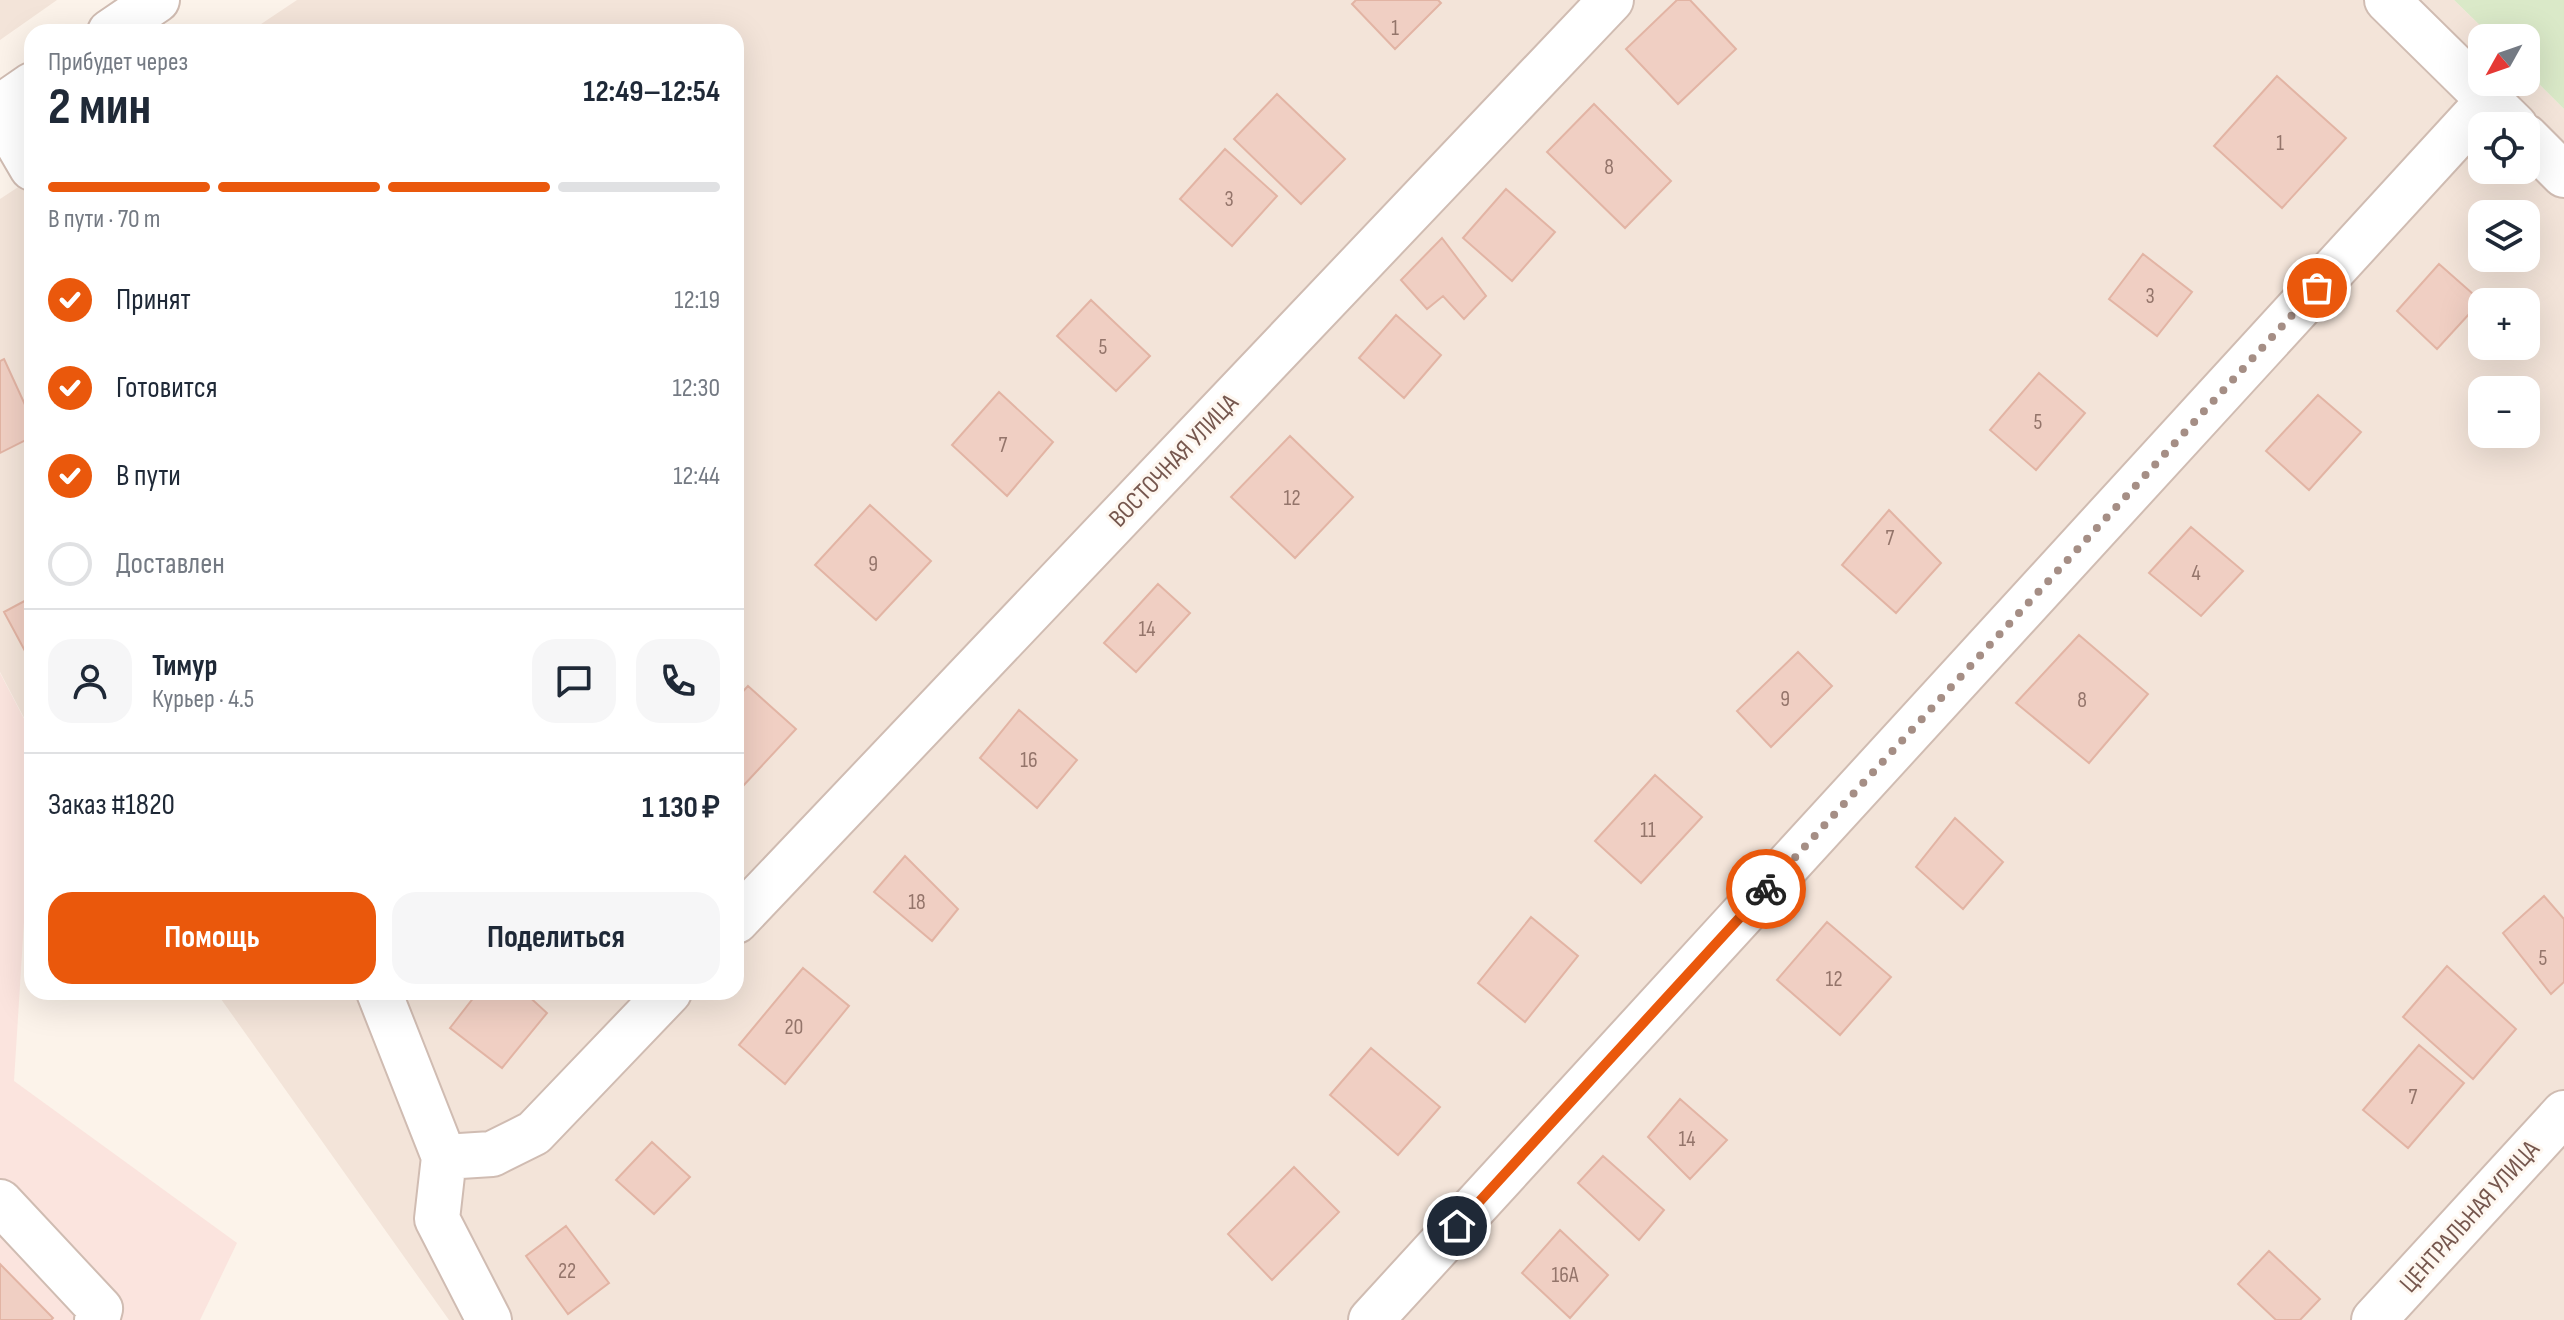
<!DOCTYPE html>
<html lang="ru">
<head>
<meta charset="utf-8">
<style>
  :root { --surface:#fff; --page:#f6f6f7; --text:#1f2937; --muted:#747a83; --line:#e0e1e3; --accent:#ea580c }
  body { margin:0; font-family:"Sofia Sans Condensed",sans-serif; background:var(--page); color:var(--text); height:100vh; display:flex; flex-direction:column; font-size:30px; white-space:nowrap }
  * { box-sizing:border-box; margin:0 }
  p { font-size:26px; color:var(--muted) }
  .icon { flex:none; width:44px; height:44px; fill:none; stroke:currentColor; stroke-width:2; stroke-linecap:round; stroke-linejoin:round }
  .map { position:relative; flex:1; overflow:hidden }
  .side { position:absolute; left:24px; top:24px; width:720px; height:976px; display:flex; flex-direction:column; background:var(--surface); border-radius:24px; box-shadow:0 8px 32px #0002 }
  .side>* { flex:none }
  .needle { width:52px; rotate:230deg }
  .tools { position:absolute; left:2468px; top:24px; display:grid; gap:16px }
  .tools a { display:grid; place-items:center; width:72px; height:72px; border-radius:16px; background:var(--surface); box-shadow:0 8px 32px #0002; font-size:40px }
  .pin { position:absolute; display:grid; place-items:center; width:68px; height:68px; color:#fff; margin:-34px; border:4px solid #fff; border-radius:50%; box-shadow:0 2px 8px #0007 }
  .courier { position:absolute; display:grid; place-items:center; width:80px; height:80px; margin:-40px; border:6px solid #ea580c; border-radius:50%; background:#fff; color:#222; box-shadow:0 2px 10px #0007 }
  .head em { font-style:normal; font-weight:700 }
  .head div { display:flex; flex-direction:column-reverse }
  .head { display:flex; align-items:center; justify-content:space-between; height:136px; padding:0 24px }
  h1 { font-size:52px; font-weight:700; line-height:60px }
  .bar { display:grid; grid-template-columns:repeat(4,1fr); gap:12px 8px; align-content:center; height:96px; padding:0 24px }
  .bar i { height:10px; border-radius:6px; background:var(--line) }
  .bar .on { background:var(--accent) }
  .bar p { grid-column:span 4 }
  .line { display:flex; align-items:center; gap:20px; padding:0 24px; border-top:2px solid var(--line) }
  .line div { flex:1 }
  .round { display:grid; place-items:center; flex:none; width:84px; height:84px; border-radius:24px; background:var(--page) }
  ol { padding:0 24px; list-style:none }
  li { display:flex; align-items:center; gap:24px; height:88px }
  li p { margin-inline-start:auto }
  li .icon { padding:8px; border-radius:50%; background:var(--accent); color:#fff; stroke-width:4 }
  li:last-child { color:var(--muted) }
  li i { width:44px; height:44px; border:4px solid var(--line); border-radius:50% }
  .button { display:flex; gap:16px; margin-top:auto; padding:16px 24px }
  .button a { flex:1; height:92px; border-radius:24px; background:var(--accent); color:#fff; font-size:32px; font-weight:700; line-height:92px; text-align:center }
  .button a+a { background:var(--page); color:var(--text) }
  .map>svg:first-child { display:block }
  .residential { fill:#f3e4d9; fill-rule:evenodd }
  .commercial { fill:#fbe4de }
  .green { fill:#dae9c8 }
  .building { fill:#f0cfc3; stroke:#e2b4a4; stroke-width:2 }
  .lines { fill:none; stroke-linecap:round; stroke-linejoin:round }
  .minor-casing { stroke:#d0bcb2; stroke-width:48 }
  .minor { stroke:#fff; stroke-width:44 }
  .done { stroke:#a58e85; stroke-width:8; stroke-dasharray:0 14.4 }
  .route { stroke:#ea580c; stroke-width:10 }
  .labels { text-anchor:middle; stroke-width:6; stroke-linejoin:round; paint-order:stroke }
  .number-label { font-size:22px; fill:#94756b }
  .street-label { font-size:26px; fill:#76574e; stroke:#fef7f0 }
</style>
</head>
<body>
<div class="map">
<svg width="2564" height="1320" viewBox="0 0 2564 1320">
  <rect width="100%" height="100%" fill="#fcf3ea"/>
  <path class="residential" d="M0 0H57L0 40Z
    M297 0H2454L2493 38H2482V82H2526V71L2564 109V1320H449L216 992H736V32H249ZM2482 126H2526V170H2482ZM2482 214H2526V258H2482ZM2482 302H2526V346H2482ZM2482 390H2526V434H2482Z
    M32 178V733L0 672V199Z"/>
  <path class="commercial" d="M0 673 32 734V795L14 1081 237 1243 200 1320H0Z"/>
  <path class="green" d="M2454 0H2564V109L2526 71V38H2493Z"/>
  <path class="building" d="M1356 0H1438L1441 3 1395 49 1352 4Z
    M1677 0H1690L1736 49 1678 104 1626 49Z
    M2277 76 2346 138 2282 208 2214 146Z
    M1277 94 1345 159 1301 204 1234 139Z
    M1594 104 1671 181 1625 228 1547 152Z
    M1225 149 1277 196 1232 246 1180 199Z
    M1506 189 1555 232 1512 281 1463 238Z
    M1442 238 1486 296 1464 319 1443 296 1427 309 1401 280Z
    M2143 254 2192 292 2157 336 2109 299Z
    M2439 264 2481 301 2437 349 2397 311Z
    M1091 300 1150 356 1116 391 1057 336Z
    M1396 315 1441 355 1404 398 1359 358Z
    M4 359 32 420V437L0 453V361Z
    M2039 373 2085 413 2036 470 1990 430Z
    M999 392 1053 442 1007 496 952 445Z
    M2318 395 2361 432 2309 490 2266 451Z
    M1290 436 1353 497 1295 558 1231 497Z
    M870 505 931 561 876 620 815 565Z
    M1889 510 1941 563 1896 613 1842 565Z
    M2191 527 2243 571 2201 616 2149 573Z
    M1158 584 1190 613 1136 672 1104 643Z
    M32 597V664L4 612Z
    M2079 635 2148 694 2089 763 2016 703Z
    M1798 652 1832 686 1771 747 1737 711Z
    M748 686 796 729 743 786 736 779V699Z
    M1019 710 1077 760 1037 808 980 758Z
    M1655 775 1702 817 1641 883 1595 841Z
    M1955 818 2003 862 1963 909 1916 867Z
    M905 856 958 909 932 941 874 892Z
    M2544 896 2564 919V982L2551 994 2503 933Z
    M1531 917 1578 956 1525 1022 1478 983Z
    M1827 922 1891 977 1840 1035 1777 980Z
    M2447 966 2516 1029 2473 1079 2403 1017Z
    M803 968 849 1006 785 1084 739 1045Z
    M478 992H524L547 1013 502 1068 450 1028Z
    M2419 1045 2464 1083 2408 1148 2363 1110Z
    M1371 1048 1440 1107 1398 1155 1330 1095Z
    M1680 1099 1727 1140 1690 1179 1648 1137Z
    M652 1142 690 1177 654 1214 616 1180Z
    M1603 1156 1664 1210 1639 1240 1578 1183Z
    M1294 1167 1339 1212 1272 1280 1228 1234Z
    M566 1226 609 1283 568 1314 526 1256Z
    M1560 1230 1608 1275 1570 1318 1522 1273Z
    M2269 1251 2320 1299 2300 1320H2276L2238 1284Z
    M0 1264 53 1318 51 1320H0Z"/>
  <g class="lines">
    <defs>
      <path id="minor" d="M2387 0 2515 126
        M110 32 157 0
        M0 107 32 85
        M0 113 32 168
        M2526 137 2564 175
        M736 921 1611 0
        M379 992 444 1157 437 1219 489 1320
        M444 1157 492 1154 534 1133 669 992
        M0 1202 100 1309 97 1320
        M1371 1320 2489 100
        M2374 1320 2564 1113"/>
    </defs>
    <use href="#minor" class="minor-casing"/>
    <use href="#minor" class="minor"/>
  </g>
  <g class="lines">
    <path class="done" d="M1766 889 2317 288"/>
    <path class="route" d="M1457 1226 1766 889"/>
  </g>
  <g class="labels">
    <g class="number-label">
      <text x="1395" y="35">1</text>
      <text x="2280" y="150">1</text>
      <text x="1609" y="174">8</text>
      <text x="1229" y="206">3</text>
      <text x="2150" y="303">3</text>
      <text x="1103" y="354">5</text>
      <text x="2038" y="429">5</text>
      <text x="1003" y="452">7</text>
      <text x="1292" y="505">12</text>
      <text x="1890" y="545">7</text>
      <text x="873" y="571">9</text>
      <text x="2196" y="580">4</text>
      <text x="1147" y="636">14</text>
      <text x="1785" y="706">9</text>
      <text x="2082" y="707">8</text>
      <text x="1029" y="767">16</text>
      <text x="1648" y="837">11</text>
      <text x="917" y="909">18</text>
      <text x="2543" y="965">5</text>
      <text x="1834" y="986">12</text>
      <text x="794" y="1034">20</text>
      <text x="2413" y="1104">7</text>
      <text x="1687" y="1146">14</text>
      <text x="567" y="1278">22</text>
      <text x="1565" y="1282">16А</text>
    </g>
    <g class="street-label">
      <text transform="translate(1173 460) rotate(-46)" y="9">ВОСТОЧНАЯ УЛИЦА</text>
      <text transform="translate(2469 1216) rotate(-48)" y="9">ЦЕНТРАЛЬНАЯ УЛИЦА</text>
    </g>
  </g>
</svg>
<div class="tools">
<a><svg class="needle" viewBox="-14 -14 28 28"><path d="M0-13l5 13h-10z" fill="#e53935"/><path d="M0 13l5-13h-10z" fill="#747a83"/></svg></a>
<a><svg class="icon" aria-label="locate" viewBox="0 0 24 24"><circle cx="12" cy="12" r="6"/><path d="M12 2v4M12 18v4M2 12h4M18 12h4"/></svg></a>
<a><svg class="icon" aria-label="layers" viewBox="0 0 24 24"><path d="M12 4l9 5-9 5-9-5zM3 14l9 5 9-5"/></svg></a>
<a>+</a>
<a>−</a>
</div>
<div class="pin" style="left:2317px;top:288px;background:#ea580c"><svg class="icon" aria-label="bag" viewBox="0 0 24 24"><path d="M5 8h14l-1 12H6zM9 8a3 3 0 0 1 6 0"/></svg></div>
<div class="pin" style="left:1457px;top:1226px;background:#1f2937"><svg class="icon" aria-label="home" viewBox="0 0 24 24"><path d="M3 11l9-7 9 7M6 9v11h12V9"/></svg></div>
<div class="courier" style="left:1766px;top:889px"><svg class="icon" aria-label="bike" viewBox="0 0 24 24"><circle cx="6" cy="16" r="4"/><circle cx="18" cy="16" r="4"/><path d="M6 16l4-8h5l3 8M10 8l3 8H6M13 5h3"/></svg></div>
<section class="side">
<div class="head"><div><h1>2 мин</h1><p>Прибудет через</p></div><em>12:49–12:54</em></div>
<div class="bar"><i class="on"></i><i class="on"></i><i class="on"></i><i></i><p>В пути · 70 m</p></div>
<ol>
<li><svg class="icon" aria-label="check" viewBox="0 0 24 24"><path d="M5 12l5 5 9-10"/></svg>Принят<p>12:19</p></li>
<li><svg class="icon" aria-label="check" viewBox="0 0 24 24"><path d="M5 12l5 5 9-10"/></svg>Готовится<p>12:30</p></li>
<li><svg class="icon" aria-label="check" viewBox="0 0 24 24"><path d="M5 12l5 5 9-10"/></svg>В пути<p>12:44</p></li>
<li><i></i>Доставлен</li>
</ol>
<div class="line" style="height:144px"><a class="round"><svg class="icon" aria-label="person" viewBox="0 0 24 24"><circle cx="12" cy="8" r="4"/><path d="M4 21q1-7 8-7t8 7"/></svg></a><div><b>Тимур</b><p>Курьер · 4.5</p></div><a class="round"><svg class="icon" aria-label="chat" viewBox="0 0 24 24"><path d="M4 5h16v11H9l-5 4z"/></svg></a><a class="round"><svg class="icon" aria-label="phone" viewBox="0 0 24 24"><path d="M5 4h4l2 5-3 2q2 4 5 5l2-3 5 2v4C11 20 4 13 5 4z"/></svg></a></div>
<div class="line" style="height:104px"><div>Заказ #1820</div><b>1 130 ₽</b></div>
<div class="button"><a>Помощь</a><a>Поделиться</a></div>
</section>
</div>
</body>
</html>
